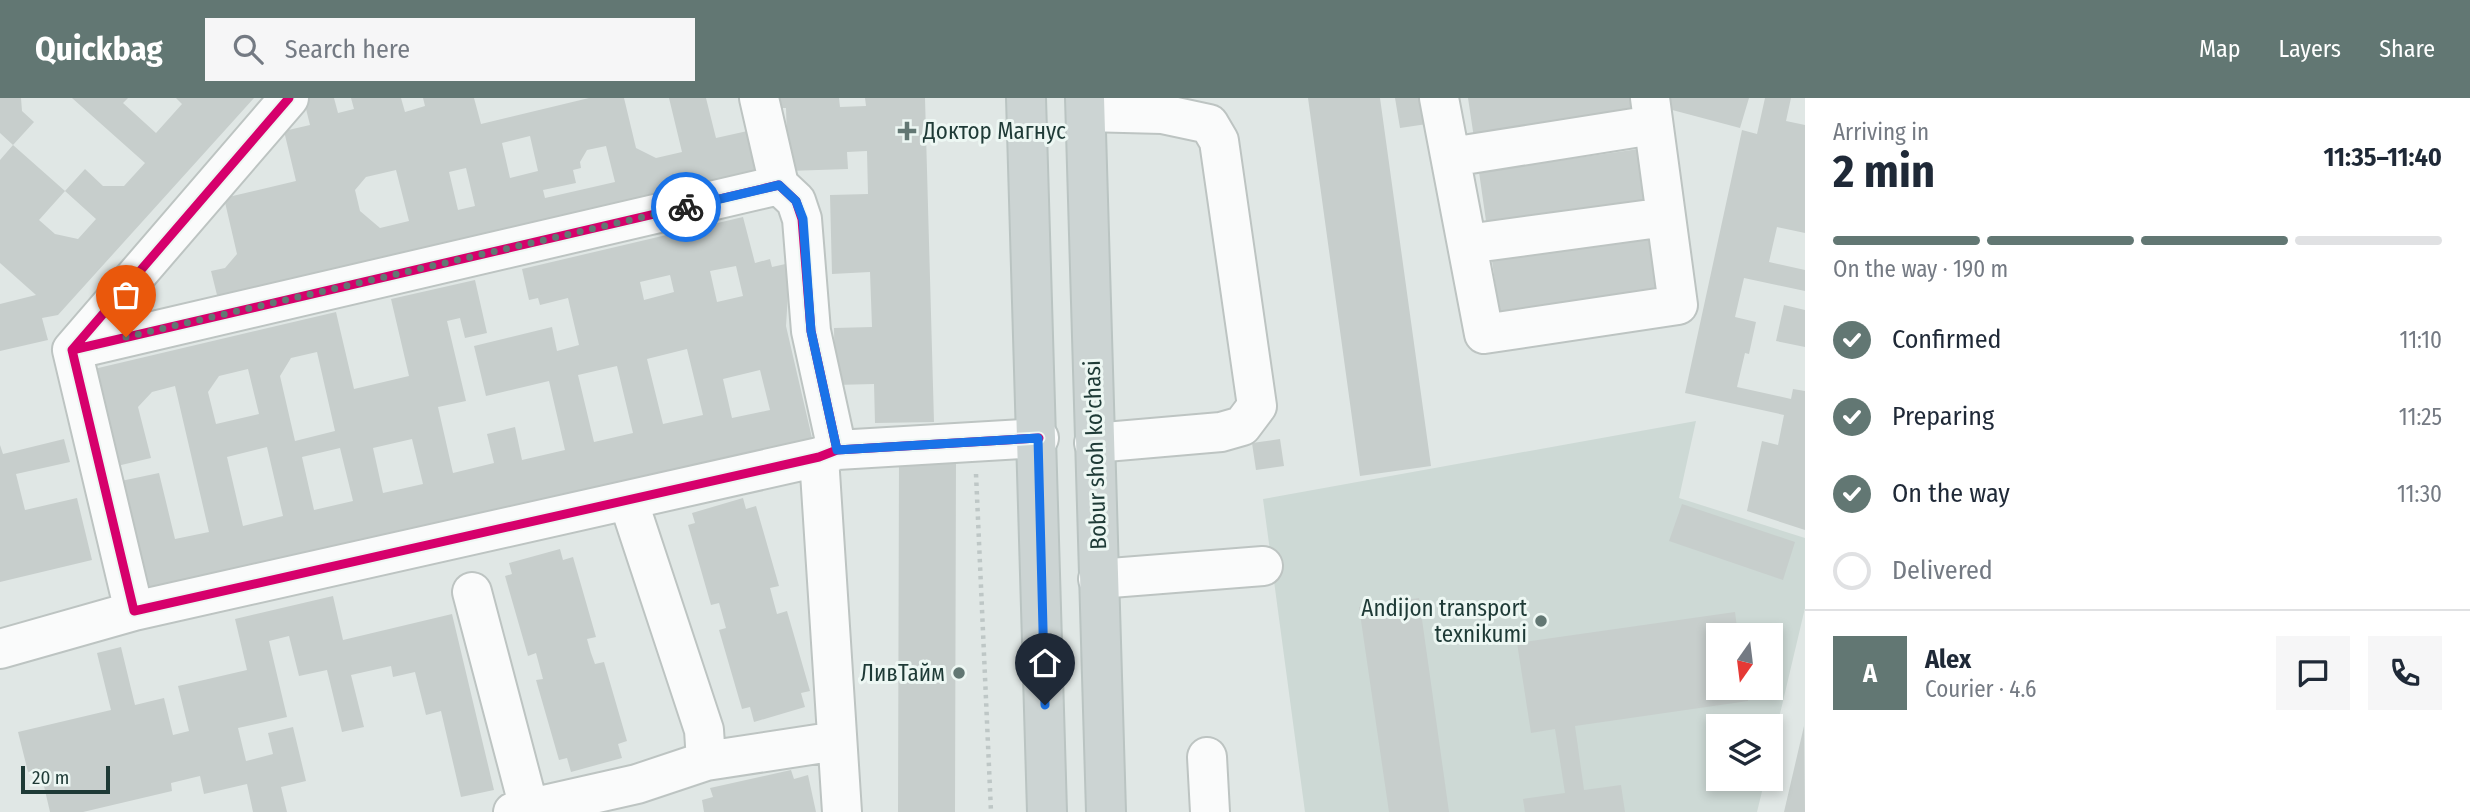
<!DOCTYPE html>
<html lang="en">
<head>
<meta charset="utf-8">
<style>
  :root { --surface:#fff; --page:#f6f6f7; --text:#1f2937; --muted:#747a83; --line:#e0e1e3; --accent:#627773 }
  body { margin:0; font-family:"Fira Sans Condensed",sans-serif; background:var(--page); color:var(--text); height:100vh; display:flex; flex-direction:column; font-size:26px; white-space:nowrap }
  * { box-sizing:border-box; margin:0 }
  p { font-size:23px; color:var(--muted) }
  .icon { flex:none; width:38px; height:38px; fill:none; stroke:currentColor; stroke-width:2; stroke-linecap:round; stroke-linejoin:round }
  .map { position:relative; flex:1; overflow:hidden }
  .sheet { display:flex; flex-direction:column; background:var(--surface); width:665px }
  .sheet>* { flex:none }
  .needle { width:46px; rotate:194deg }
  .tools { position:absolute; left:1706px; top:525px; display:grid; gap:14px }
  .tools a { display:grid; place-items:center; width:77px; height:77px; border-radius:0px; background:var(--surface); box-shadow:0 4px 10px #0003; font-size:35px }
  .scale { position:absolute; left:21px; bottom:18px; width:89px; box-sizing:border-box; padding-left:7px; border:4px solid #1e3a36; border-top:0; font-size:19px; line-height:24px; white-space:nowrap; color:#1e3a36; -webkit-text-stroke:5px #edf7f3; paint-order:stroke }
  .pin { position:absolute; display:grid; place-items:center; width:60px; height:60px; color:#fff; margin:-72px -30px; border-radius:50% 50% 50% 0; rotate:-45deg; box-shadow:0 0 7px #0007 }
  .pin .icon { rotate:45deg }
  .courier { position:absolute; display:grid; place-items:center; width:70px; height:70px; margin:-35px; border:5px solid #1a73e8; border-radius:50%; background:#fff; color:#222; box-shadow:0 2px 9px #0007 }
  .summary em { font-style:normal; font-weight:700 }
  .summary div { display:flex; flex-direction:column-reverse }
  .summary { display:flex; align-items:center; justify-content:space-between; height:119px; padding:0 28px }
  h1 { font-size:46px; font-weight:700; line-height:52px }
  .bar { display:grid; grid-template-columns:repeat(4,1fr); gap:10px 7px; align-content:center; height:84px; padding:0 28px }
  .bar i { height:9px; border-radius:5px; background:var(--line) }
  .bar .current { background:var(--accent) }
  .bar p { grid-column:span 4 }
  .line { display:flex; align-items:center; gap:18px; padding:0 28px; border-top:2px solid var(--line) }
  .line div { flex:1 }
  .round { display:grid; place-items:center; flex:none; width:74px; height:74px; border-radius:0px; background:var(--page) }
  ol { padding:0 28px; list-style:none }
  li { display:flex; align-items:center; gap:21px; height:77px }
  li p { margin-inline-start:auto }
  li .icon { padding:7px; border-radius:50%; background:var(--accent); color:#fff; stroke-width:4 }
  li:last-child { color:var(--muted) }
  li i { width:38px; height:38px; border:4px solid var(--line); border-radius:50% }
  header { display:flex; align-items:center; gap:42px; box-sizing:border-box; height:98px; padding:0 35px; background:var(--accent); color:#fff }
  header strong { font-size:33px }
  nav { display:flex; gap:38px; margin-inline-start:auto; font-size:24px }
  .search { width:490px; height:63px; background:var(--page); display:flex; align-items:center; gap:18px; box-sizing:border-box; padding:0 24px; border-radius:0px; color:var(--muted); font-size:26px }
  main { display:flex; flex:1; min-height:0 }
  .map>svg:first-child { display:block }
  .built { fill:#cdd9d5; fill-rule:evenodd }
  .building { fill:#c7cecc; fill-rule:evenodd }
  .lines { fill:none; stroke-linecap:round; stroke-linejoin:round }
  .minor-casing { stroke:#bdc4c2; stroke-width:42 }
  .major-casing { stroke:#bac4c2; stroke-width:42 }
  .path { stroke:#bec7c6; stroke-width:4.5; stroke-dasharray:3.5 5; stroke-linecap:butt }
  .minor { stroke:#fafbfb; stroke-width:38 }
  .major { stroke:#ccd4d3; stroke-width:38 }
  .cycleway-casing { stroke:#edf7f3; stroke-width:13 }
  .cycleway { stroke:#d6006c; stroke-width:9 }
  .done { stroke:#627773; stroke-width:7; stroke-dasharray:0 12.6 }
  .route { stroke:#1a73e8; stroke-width:9 }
  .poi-dot { fill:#627773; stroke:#edf7f3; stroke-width:2.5 }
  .labels { text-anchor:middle; stroke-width:6; stroke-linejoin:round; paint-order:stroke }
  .poi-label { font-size:23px; fill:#1e3a36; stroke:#edf7f3; text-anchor:end }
  .street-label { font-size:23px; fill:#1e3a36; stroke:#edf7f3 }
</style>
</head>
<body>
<header>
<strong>Quickbag</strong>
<div class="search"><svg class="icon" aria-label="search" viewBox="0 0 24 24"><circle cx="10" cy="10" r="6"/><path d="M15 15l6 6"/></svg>Search here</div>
<nav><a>Map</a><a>Layers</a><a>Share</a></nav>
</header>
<main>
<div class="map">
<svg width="1805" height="714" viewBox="0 0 1805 714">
  <rect width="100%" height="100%" fill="#e0e7e5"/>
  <path class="built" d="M1696 323 1679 400 1805 440V510L1771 654V628H1718V681H1765L1757 714H1305L1263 401ZM1718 537H1771V590H1718Z"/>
  <path class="building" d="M0 0H21L22 13 34 24 13 47 0 35Z
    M72 0H128L123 5 156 35 182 6 176 0H254L58 217 42 220 48 242 0 253V206L36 197 0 165V62L13 47 65 93 85 71 103 88H124L145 65ZM65 93 96 121 78 141 55 136 39 122Z
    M307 0H334L338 15 354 11 351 0H401L405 14 425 8 423 0H474L481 26 589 0H624L636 50 656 60 682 54 669 0H706L716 40 752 32 763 76 219 205 211 173 225 170 237 156 224 100 296 83 284 33 310 27 304 3ZM530 38 538 73 510 80 502 45ZM606 48 615 84 545 100 543 92 576 85 573 72 581 70 580 64 587 52ZM466 70 475 108 458 112 449 74ZM396 72 409 123 380 130 360 113 355 92 366 79Z
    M775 0H839L840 9 866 8 865 0H925L934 324 875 325 874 286 835 287 834 230 872 229 870 174 832 176 830 97 868 96 867 53 847 54 848 71 788 73 786 10H778Z
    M1308 0H1380L1431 368 1360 378Z
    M1395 0H1423L1427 26 1400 30Z
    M1468 0H1631L1634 16 1474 40Z
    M1664 0H1749L1740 30 1661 9Z
    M1765 0H1791L1786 23 1805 27V135L1777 129 1769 164 1805 172V193L1744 180 1735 219 1756 224 1749 256 1745 255 1737 289 1791 301 1793 291 1805 293V432L1747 413 1762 343 1778 347 1784 317 1685 295 1742 32 1757 36Z
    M1639 51 1647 107 1487 130 1479 74Z
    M743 119 755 165 770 161 772 169 790 165 786 228 812 340 147 494 121 383 159 375 175 441 209 434 175 288 152 294 138 309 151 360 117 368 94 271 336 214 354 291 409 278 391 201 475 182 487 235 465 240 460 220 447 223 466 303 438 309 453 375 494 365 487 336 515 329 522 362 565 352 549 283 486 298 474 248 552 229 557 253 579 247 568 200 540 207 538 200 529 202 522 171ZM736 168 743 198 717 204 710 173ZM670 177 674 194 644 202 640 184ZM687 251 703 317 663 326 647 261ZM317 254 335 333 295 343 280 278 291 260ZM617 268 633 335 594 344 578 277ZM248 271 259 316 216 326 208 294 219 278ZM760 272 770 312 732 320 723 281ZM412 341 423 386 383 395 373 350ZM267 349 283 418 243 428 227 359ZM340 350 353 403 314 412 302 359Z
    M1652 140 1660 196 1500 219 1492 163Z
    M1784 207 1805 212V249L1776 243Z
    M64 341 70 364 16 376 25 412 77 400 92 462 0 484V347L3 356Z
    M1280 341 1284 368 1256 372 1252 345Z
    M899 362H956L955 714H898Z
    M743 400 746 411 756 408 779 488 770 490 774 505 777 516 787 513 810 593 801 595 805 609 754 624 750 609 742 611 719 532 726 530 719 505 711 507 688 427 695 425 692 415Z
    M1682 406 1795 444 1783 482 1669 443Z
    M560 451 563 462 573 459 596 539 587 541 591 555 595 566 604 564 627 643 618 646 622 660 571 674 567 660 559 662 536 582 543 581 536 555 528 558 505 478 512 476 509 465Z
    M333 498 343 542 452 516 494 692 461 699 441 613 426 617 415 574 393 579 391 568 351 577 364 629 342 634 327 572 299 578 289 538 269 543 287 619 238 630 246 663 273 656 268 635 293 629 306 683 281 689 287 714H253L247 686 204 696 200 678 171 685 172 693 83 714H50L40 671 28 674 18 634 111 612 97 555 121 549 135 607 164 600 173 637 189 633 178 588 247 572 235 521Z
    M1419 500 1449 714H1389L1359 509Z
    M1735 514 1738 537H1718V590H1746L1748 603 1575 628 1584 692 1621 687 1625 714H1525L1523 701 1565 695 1555 631 1531 635 1517 545Z
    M1804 628 1805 714H1784Z
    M791 672 794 681 808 677 816 714H704L702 702 713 699 710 690Z"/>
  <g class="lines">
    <defs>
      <path id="minor" d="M289 0 72 252 134 513 819 359 837 352 1039 340
        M759 0 779 87
        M1439 0 1484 236 1678 207 1650 0
        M1086 14 1162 16 1209 26 1219 43 1257 308 1242 328 1221 334 1094 345
        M1451 59 1653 27
        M1467 146 1666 119
        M72 252 779 87 796 103 802 121 811 233 837 352
        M819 359 842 714
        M1098 481 1263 468
        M472 494 529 710
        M0 551 134 513
        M1207 659 1210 714
        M706 663 837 643
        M513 714 637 686 706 663 704 632 628 402"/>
      <path id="major" d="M1026 0 1047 714
        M1085 0 1106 714"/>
    </defs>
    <use href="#minor" class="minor-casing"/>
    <use href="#major" class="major-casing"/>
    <path class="path" d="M976 376 991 714"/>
    <use href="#minor" class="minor"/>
    <use href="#major" class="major"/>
    <defs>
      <path id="cycleway" d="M289 0 72 252 134 513 819 359 837 352 1039 340
        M72 252 779 87 796 103 802 121 811 233 837 352"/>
    </defs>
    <use href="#cycleway" class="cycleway-casing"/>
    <use href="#cycleway" class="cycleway"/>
  </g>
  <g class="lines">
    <path class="done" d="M126 239 686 109"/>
    <path class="route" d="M686 109 779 87 796 103 803 121 811 233 837 352 1038 340 1045 607"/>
  </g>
  <g class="poi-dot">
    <path d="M903.5 22.5h7v7h7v7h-7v7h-7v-7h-7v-7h7z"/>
    <circle cx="1541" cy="523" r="7"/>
    <circle cx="959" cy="575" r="7"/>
  </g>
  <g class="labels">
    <g class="poi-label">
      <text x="923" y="41" text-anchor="start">Доктор Магнус</text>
      <text x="1527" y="518">Andijon transport<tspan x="1527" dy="26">texnikumi</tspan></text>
      <text x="945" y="583">ЛивТайм</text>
    </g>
    <g class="street-label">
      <text transform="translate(1095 357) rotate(-92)" y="8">Bobur shoh ko'chasi</text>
    </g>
  </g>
</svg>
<div class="tools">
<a><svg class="needle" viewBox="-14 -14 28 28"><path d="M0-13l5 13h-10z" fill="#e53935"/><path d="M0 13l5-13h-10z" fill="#747a83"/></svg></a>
<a><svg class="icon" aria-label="layers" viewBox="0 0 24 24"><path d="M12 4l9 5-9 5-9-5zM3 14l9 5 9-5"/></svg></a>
</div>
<div class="scale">20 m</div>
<div class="pin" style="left:126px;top:239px;background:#ea580c"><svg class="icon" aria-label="bag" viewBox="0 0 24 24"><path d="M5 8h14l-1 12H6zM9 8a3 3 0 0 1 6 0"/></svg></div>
<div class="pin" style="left:1045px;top:607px;background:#1f2937"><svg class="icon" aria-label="home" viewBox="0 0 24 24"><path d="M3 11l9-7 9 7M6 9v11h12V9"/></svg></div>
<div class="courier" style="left:686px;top:109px"><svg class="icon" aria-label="bike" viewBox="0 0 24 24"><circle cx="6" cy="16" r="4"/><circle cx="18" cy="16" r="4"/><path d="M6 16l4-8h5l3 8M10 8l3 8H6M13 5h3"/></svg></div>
</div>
<section class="sheet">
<div class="summary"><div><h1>2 min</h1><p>Arriving in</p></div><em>11:35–11:40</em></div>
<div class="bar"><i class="current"></i><i class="current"></i><i class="current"></i><i></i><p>On the way · 190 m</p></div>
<ol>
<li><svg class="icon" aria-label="check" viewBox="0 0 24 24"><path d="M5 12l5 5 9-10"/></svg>Confirmed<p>11:10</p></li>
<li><svg class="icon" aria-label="check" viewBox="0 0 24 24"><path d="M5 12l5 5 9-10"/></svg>Preparing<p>11:25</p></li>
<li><svg class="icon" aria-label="check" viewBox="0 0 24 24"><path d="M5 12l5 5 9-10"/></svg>On the way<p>11:30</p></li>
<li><i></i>Delivered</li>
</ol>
<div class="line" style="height:126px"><b class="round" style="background:var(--accent);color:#fff">A</b><div><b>Alex</b><p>Courier · 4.6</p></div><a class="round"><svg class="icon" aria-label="chat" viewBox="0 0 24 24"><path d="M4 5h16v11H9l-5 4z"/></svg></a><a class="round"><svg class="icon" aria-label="phone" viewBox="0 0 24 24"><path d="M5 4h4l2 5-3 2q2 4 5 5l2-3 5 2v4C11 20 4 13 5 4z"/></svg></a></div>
</section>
</main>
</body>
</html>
